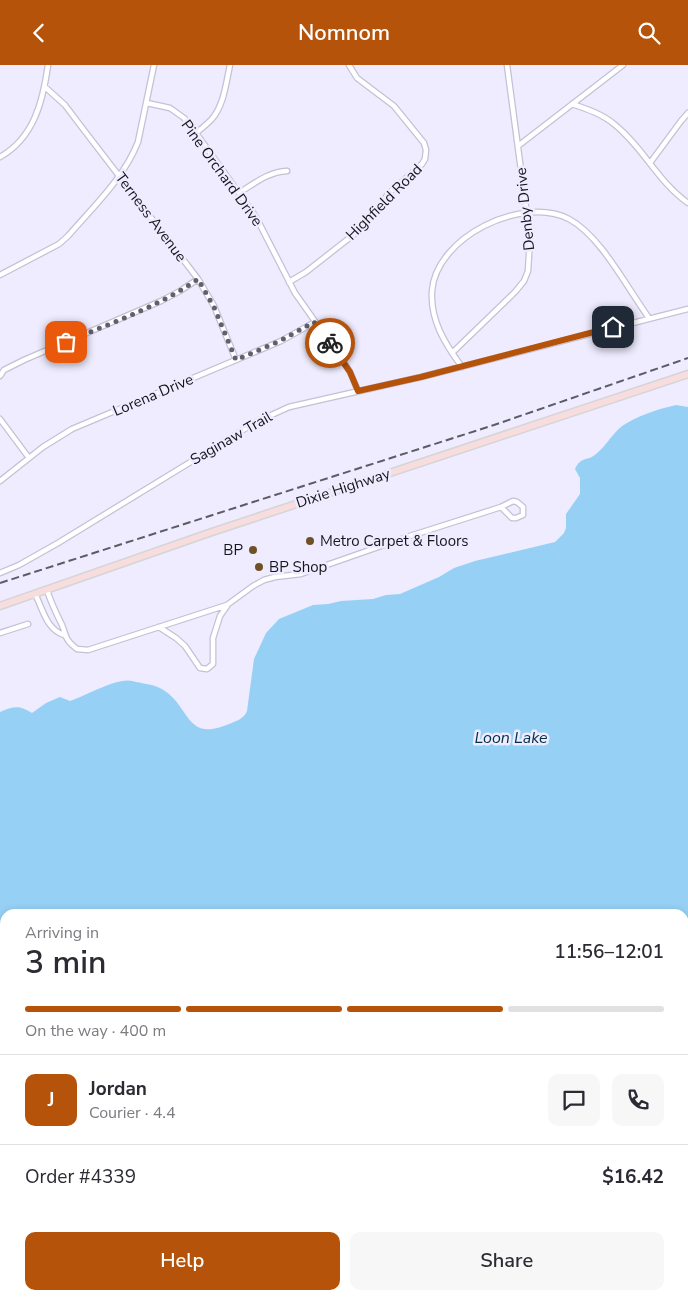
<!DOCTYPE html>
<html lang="en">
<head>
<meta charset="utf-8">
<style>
  :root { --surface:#fff; --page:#f7f7f7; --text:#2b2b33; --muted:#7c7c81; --line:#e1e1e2; --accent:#b45309 }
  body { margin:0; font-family:"Nunito Sans",sans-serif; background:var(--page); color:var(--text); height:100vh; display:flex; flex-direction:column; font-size:19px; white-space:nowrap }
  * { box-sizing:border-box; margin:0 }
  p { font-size:16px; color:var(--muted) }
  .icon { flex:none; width:28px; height:28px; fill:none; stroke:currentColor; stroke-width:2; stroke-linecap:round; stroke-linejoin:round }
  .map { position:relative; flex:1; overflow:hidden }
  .side { position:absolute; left:0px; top:844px; width:689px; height:391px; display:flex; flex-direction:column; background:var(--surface); border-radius:15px 15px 0 0; box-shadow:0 2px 8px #0003 }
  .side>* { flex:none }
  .pin { position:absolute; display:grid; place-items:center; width:42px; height:42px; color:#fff; margin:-21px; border-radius:10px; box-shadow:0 2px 8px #0006 }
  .courier { position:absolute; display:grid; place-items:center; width:50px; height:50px; margin:-25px; border:4px solid #b45309; border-radius:50%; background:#fff; color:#222; box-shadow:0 1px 6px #0007 }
  .overview em { font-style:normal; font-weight:600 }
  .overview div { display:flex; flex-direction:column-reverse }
  .overview { display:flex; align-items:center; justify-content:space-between; height:85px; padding:0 25px }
  h1 { font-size:32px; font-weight:600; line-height:38px }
  .bar { display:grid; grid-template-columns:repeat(4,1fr); gap:8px 5px; align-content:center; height:60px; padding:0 25px }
  .bar i { height:6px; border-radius:4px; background:var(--line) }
  .bar .active { background:var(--accent) }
  .bar p { grid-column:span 4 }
  .line { display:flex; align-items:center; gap:12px; padding:0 25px; border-top:1px solid var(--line) }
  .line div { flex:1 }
  .round { display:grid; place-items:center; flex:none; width:52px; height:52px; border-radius:10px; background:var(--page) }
  .button { display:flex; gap:10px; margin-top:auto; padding:10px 25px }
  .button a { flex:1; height:58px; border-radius:10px; background:var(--accent); color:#fff; font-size:20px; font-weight:600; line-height:58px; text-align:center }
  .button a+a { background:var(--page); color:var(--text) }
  header { display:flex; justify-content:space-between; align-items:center; height:65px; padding:0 25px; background:var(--accent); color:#fff; font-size:22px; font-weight:600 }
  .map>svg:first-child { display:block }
  .green { fill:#cfcbef }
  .water { fill:#96d1f5 }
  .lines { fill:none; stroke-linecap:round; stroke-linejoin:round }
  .minor-casing { stroke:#c3c1d6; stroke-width:7 }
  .primary-casing { stroke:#d5d5d6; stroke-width:9 }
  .minor { stroke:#fff; stroke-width:4.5 }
  .primary { stroke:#f8dddf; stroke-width:6 }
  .rail { stroke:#5c5b66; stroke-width:2; stroke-dasharray:8 4; stroke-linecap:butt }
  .done { stroke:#62606c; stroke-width:5; stroke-dasharray:0 9 }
  .route { stroke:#b45309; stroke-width:6 }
  .poi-dot { fill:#705126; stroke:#eeecfe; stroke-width:2 }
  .labels { text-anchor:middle; stroke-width:5; stroke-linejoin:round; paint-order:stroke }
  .street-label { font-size:15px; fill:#16151d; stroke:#eeecfe }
  .poi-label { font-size:15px; fill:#16151d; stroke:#eeecfe; text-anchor:start }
  .water-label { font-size:16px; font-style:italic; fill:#002f47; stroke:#eeecfe }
</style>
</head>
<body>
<header><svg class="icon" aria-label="back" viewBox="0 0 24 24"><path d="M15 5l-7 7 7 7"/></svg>Nomnom<svg class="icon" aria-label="search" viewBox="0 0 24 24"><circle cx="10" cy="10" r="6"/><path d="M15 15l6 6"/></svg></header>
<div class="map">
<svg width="688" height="1234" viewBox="0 0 688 1234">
  <rect width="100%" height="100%" fill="#eeecfe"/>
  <path class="green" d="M684 1105H688V1185L684 1187Z"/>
  <path class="water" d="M676 340 688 342V1105H684V849H5V1130L0 1134V647C13 641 20 640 32 648L46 638 60 632 70 636C85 631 118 612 132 616 143 619 156 619 165 626 191 644 186 677 229 659 236 656 244 654 247 646L254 594 266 568 279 554 313 540 328 539 341 536 373 534 386 530 400 529 439 512 454 503 475 496 555 477 564 468 566 463V449L580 429V413L575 404C582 390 587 397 596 389 606 381 612 369 622 361 637 351 658 344 676 340Z
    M526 1230H649L646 1234H524Z"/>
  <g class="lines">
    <defs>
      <path id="minor" d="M45 22 65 40 77 56 198 214 214 241 236 295
        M147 38 170 43 184 53 196 68 256 152 295 228 343 296 350 307 358 326
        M572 39C587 44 602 49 614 59 643 82 658 117 688 138
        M196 68C201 64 206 60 211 55 224 41 226 18 230 0
        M518 81 623 0
        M0 92C34 73 43 36 48 0
        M650 98 681 56 688 48
        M239 128C255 118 268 107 287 106
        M0 210 59 179 68 171C93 142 124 113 138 77L154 0
        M289 217 306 207 366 160 388 129 422 99 425 94 426 85 424 78 394 41 357 13 349 0
        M452 288 515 227 524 216 528 206 530 173 507 0
        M462 302C445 279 430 255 432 226 436 172 522 130 569 154 601 171 627 223 649 253
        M0 311 4 305 24 295 161 236 180 226 198 214
        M0 354 29 393
        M0 416 43 382 72 364 281 276 315 257
        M0 508 19 500 58 478 256 357 289 342 421 312 688 244
        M47 525C51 538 56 548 62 560 67 572 64 574 77 584L88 585 227 540 253 521 264 515 275 512 301 509 407 472 501 442 512 453H516L523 450V442L517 437 513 436 501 442
        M35 529C43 544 46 564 64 570
        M159 562 176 573 185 581 200 603 207 604 213 599V573L220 551 227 541
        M0 568 28 559
        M0 1187 5 1185
        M25 1230 30 1234
        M165 1230 168 1234
        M472 1230 475 1234
        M189 1234 194 1230
        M332 1234 334 1230"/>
      <path id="primary" d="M0 541 209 468 688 309"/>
    </defs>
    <use href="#minor" class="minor-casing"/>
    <use href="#primary" class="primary-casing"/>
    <use href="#minor" class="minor"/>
    <use href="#primary" class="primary"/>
    <path class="rail" d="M0 518 494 360 688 293"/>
  </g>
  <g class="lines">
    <path class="done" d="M66 277C111 258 158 242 198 214L214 242 236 295 280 276 314 257 330 278"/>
    <path class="route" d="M330 278 350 307 358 326 421 312 613 262"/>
  </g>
  <g class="poi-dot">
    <circle cx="310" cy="476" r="5"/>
    <circle cx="253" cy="485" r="5"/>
    <circle cx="259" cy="502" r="5"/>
  </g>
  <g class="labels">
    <g class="street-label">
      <text transform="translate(222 108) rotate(54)" y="5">Pine Orchard Drive</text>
      <text transform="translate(384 137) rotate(-45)" y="5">Highfield Road</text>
      <text transform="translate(525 144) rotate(-96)" y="5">Denby Drive</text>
      <text transform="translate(151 152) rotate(53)" y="5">Terness Avenue</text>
      <text transform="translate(153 330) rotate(-23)" y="5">Lorena Drive</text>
      <text transform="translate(231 373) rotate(-30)" y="5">Saginaw Trail</text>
      <text transform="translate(343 423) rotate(-18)" y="5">Dixie Highway</text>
    </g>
    <g class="poi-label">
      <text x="320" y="481">Metro Carpet &amp; Floors</text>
      <text x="243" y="490" text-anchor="end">BP</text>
      <text x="269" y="507">BP Shop</text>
    </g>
    <g class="water-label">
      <text x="511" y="678">Loon Lake</text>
    </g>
  </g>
</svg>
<div class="pin" style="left:66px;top:277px;background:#ea580c"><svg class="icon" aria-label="bag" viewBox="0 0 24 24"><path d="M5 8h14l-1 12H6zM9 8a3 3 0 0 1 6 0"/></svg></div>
<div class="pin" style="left:613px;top:262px;background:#1f2937"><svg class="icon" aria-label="home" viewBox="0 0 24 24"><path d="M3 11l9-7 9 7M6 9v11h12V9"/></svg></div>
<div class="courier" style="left:330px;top:278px"><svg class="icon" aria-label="bike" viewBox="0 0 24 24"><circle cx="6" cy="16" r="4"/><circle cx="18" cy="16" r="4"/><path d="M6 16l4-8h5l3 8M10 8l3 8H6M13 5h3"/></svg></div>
<section class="side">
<div class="overview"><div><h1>3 min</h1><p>Arriving in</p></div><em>11:56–12:01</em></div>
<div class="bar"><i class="active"></i><i class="active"></i><i class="active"></i><i></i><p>On the way · 400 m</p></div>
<div class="line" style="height:90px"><b class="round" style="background:var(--accent);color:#fff">J</b><div><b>Jordan</b><p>Courier · 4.4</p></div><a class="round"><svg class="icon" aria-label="chat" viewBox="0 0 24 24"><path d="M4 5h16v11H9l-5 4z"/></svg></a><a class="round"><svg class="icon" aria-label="phone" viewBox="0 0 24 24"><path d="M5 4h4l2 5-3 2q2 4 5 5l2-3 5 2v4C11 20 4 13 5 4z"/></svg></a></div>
<div class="line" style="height:65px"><div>Order #4339</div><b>$16.42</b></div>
<div class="button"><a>Help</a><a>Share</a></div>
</section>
</div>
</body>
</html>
